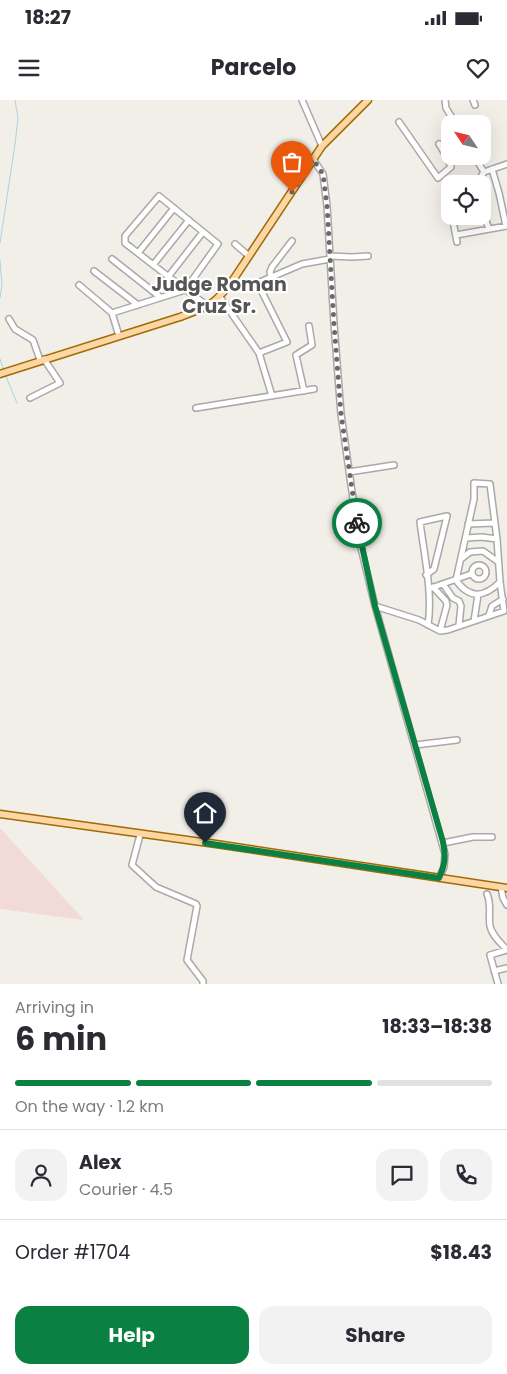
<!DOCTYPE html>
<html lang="en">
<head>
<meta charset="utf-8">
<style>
  :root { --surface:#fff; --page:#f2f2f3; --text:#2b2b33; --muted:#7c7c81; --line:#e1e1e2; --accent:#0b8043 }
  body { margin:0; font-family:Poppins,sans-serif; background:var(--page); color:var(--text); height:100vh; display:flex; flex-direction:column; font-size:19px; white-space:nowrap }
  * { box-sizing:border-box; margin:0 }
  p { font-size:16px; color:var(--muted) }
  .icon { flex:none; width:28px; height:28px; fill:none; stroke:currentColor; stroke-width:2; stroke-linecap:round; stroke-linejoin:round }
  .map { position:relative; height:884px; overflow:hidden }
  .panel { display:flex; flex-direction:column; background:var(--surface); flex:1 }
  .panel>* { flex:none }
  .needle { width:32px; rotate:305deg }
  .buttons { position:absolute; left:441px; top:15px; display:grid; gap:10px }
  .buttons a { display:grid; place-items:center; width:50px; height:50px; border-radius:10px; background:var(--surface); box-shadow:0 5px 20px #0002; font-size:25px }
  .pin { position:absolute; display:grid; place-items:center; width:42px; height:42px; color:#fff; margin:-51px -21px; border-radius:50% 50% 50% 0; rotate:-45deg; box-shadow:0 0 5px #0007 }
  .pin .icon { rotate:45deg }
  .courier { position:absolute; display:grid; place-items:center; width:50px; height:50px; margin:-25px; border:4px solid #0b8043; border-radius:50%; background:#fff; color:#222; box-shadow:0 1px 6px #0007 }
  .summary em { font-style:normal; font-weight:700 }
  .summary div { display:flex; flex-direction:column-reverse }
  .summary { display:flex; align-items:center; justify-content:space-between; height:85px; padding:0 15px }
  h1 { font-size:32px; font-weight:700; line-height:38px }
  .bar { display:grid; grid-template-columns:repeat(4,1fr); gap:8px 5px; align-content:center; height:60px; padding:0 15px }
  .bar i { height:6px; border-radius:4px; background:var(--line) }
  .bar .active { background:var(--accent) }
  .bar p { grid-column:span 4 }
  .line { display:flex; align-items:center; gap:12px; padding:0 15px; border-top:1px solid var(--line) }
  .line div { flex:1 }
  .round { display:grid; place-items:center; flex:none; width:52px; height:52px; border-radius:15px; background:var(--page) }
  .button { display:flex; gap:10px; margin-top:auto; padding:10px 15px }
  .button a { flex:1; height:58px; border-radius:15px; background:var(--accent); color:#fff; font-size:20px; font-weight:700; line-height:58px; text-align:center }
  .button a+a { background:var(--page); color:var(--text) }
  .status { display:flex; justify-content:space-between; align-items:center; height:35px; padding:0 25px; background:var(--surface); direction:ltr }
  .status svg { height:14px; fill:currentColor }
  header { display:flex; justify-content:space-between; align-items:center; height:65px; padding:0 15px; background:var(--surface); font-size:22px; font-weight:700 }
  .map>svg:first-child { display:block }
  .commercial { fill:#f2dad9 }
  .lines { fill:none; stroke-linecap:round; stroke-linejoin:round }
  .stream { stroke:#aad3df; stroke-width:1 }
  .minor-casing { stroke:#a9a9a9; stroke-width:8 }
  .major-casing { stroke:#a06b00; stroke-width:9 }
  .minor { stroke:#fff; stroke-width:5 }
  .major { stroke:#fcd6a4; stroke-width:6 }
  .done { stroke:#6b6a68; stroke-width:5; stroke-dasharray:0 9 }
  .route { stroke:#0b8043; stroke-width:6 }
  .labels { text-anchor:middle; stroke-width:4.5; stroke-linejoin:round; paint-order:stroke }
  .quarter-label { font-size:19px; font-weight:bold; fill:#555; stroke:#fff }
</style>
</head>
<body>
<div class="status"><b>18:27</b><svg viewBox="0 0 49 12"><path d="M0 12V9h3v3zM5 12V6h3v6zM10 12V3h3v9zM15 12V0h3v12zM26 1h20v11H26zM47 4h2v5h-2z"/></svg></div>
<header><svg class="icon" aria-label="menu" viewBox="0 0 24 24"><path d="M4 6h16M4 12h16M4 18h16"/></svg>Parcelo<svg class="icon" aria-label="heart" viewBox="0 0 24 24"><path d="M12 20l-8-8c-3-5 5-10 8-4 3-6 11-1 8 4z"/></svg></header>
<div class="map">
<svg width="507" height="884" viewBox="0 0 507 884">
  <rect width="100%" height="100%" fill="#f2efe9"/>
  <path class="commercial" d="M0 728 84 820 0 809Z"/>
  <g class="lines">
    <path class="stream" d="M0 143 15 44 18 18 15 0
      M0 161 2 185 0 198
      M0 259 4 271
      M5 274 17 303"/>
    <defs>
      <path id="minor" d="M302 0 322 46
        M445 0 446 8 456 24
        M473 0 475 5
        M399 22 438 78 451 67 448 59 452 56
        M439 44 448 59
        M474 56 484 72 507 64
        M313 59 323 74 327 106 334 224 341 314 354 406 361 448 375 506 445 754 444 767 439 778
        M492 69 499 93 506 126
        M476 84 484 72
        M482 110 489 129
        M452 116 457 142
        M456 135 507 126
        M235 144 249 156
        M138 153 174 108
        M330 156 352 157 368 156
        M112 159 160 197
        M153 165 189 120
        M94 171 138 205
        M168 177 203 132
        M271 177 270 172 272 167 292 141
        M79 185 112 213
        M220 197 259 253 272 296
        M9 219 15 229 33 240 40 260
        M119 236 112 213 185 190 218 144 159 96 125 136V143C152 164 180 186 208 206
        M259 253 287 242 262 192 260 185V182L302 164 330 159
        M304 291 296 255 312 245 309 226
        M30 298 60 283 44 259
        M196 308 314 289
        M349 372 394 365
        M468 424 495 423
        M466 438 482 437 497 439
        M461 459 470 452 483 451 497 461
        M472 472a7 7 0 1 1 14 0a7 7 0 1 1-14 0Z
        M426 475 434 469 447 416 420 422C424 454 433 494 428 525
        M443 484 453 498 459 501 461 506 459 525
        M433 487 446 501 447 505 440 531
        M431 488 471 474
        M375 506 419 520 440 531 448 530 504 511 500 482 497 439 490 384 474 383V399L456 480C469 499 484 498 500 482
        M489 515 492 506 503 499
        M474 521 478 495
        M415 645 457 640
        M140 735 132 765 156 787 196 804 197 806 187 860 203 881V884
        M443 743 473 737H492
        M501 787 503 798 507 805
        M487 794C492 805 488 815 490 826 492 836 501 843 507 850L490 855 498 884
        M494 871 507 868"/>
      <path id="major" d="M0 274 180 217C210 206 216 204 235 177L322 46 368 0
        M0 714 216 744 507 788"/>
    </defs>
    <use href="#minor" class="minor-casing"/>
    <use href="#major" class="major-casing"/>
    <use href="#minor" class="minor"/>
    <use href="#major" class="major"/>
  </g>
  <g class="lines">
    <path class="done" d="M292 92 313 59 323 74 327 106 334 224 341 314 357 423"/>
    <path class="route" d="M205 743 439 778C445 765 446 756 443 742L375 506 357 423"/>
  </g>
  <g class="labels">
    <g class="quarter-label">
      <text x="219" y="191">Judge Roman<tspan x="219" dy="22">Cruz Sr.</tspan></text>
    </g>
  </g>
</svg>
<div class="buttons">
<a><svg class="needle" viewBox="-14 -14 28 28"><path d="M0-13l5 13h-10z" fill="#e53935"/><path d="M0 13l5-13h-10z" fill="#7c7c81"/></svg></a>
<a><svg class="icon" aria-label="locate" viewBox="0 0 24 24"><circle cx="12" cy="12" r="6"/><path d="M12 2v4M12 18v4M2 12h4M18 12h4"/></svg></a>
</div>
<div class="pin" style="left:292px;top:92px;background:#ea580c"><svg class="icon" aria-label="bag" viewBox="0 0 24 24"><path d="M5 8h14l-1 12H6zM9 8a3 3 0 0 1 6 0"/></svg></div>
<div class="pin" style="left:205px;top:743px;background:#1f2937"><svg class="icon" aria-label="home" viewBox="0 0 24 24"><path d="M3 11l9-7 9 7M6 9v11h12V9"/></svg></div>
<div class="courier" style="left:357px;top:423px"><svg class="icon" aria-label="bike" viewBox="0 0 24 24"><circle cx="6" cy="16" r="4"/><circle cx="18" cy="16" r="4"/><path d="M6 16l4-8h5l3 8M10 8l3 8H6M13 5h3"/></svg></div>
</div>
<section class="panel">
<div class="summary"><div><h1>6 min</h1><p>Arriving in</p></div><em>18:33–18:38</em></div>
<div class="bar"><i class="active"></i><i class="active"></i><i class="active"></i><i></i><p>On the way · 1.2 km</p></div>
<div class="line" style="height:90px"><a class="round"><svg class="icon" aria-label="person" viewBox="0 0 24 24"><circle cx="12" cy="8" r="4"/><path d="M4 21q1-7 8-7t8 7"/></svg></a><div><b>Alex</b><p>Courier · 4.5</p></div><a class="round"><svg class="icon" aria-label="chat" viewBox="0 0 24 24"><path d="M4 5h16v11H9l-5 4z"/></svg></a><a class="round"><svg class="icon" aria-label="phone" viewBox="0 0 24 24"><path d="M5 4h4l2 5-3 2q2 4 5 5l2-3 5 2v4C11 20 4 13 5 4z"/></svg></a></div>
<div class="line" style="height:65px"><div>Order #1704</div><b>$18.43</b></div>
<div class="button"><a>Help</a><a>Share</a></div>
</section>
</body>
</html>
